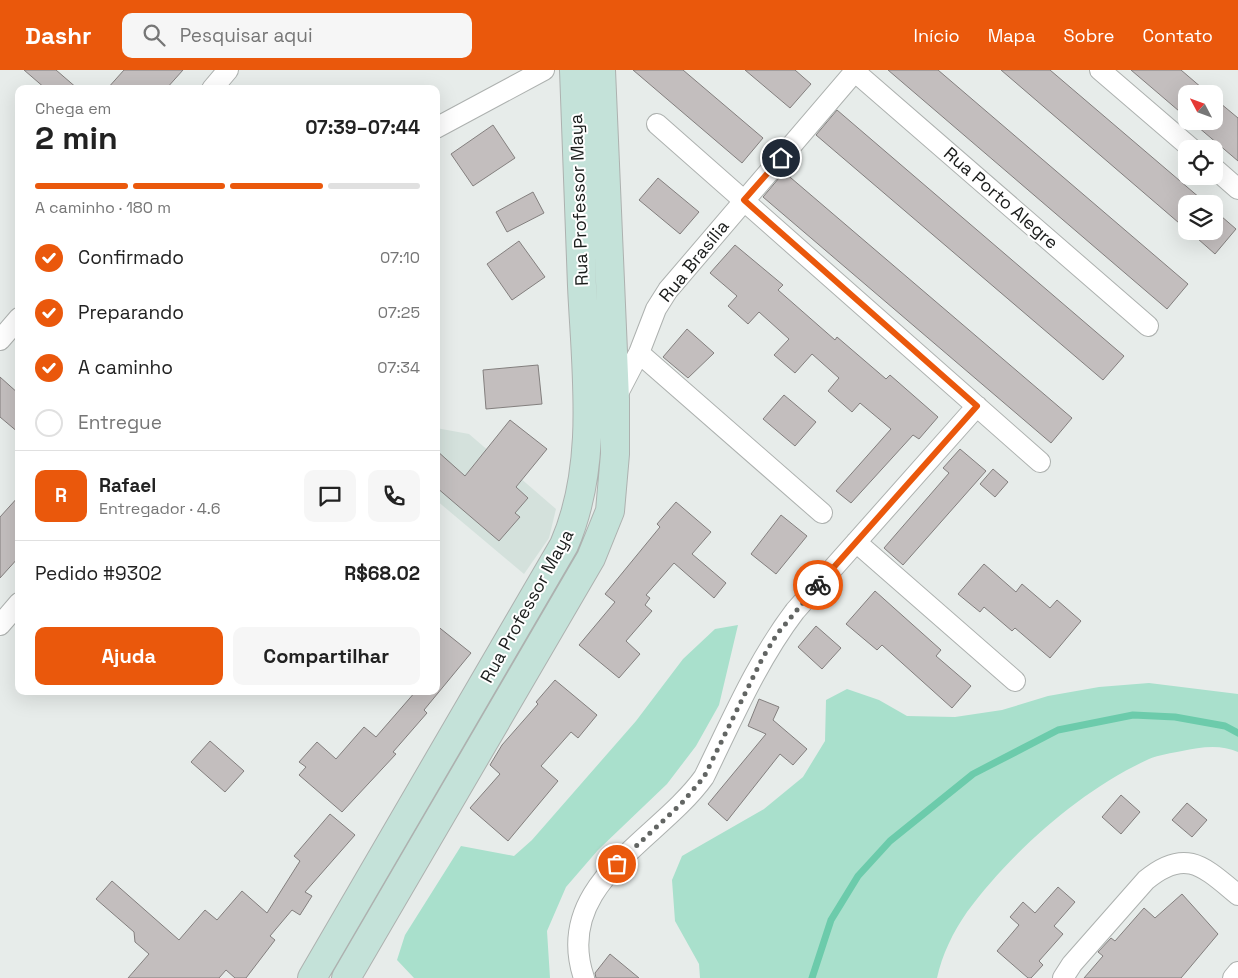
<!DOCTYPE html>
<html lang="pt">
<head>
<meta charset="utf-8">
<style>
  :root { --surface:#fff; --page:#f6f6f6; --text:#222; --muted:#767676; --line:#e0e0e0; --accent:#ea580c }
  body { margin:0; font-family:"Space Grotesk",sans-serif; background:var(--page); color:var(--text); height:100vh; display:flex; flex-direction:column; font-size:19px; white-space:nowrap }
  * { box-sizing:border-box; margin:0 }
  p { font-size:16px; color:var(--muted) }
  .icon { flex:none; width:28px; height:28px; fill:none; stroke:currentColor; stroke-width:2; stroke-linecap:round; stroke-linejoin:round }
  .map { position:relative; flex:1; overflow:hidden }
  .side { position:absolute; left:15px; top:15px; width:425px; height:610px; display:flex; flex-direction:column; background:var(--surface); border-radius:10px; box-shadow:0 5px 20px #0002 }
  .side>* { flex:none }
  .needle { width:32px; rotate:311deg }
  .tools { position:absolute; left:1178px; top:15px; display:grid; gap:10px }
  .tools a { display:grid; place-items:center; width:45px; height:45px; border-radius:10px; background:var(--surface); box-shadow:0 5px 20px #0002; font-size:25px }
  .pin { position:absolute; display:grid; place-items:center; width:42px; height:42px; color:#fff; margin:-21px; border:2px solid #fff; border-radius:50%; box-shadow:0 1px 5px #0007 }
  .courier { position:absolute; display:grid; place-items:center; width:50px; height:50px; margin:-25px; border:4px solid #ea580c; border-radius:50%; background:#fff; color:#222; box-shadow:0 1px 6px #0007 }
  .headline em { font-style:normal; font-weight:700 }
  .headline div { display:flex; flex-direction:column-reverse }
  .headline { display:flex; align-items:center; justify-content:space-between; height:85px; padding:0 20px }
  h1 { font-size:32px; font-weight:700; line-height:38px }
  .bar { display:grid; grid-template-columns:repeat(4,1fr); gap:8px 5px; align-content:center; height:60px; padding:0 20px }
  .bar i { height:6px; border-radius:4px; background:var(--line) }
  .bar .current { background:var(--accent) }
  .bar p { grid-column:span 4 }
  .line { display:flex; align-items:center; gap:12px; padding:0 20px; border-top:1px solid var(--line) }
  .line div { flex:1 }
  .round { display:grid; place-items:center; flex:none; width:52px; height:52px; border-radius:10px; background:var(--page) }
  ol { padding:0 20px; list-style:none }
  li { display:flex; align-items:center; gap:15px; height:55px }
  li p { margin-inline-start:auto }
  li .icon { padding:5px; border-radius:50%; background:var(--accent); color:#fff; stroke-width:4 }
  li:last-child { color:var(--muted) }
  li i { width:28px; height:28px; border:2px solid var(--line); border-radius:50% }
  .button { display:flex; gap:10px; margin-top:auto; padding:10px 20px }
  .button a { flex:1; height:58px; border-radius:10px; background:var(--accent); color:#fff; font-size:20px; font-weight:700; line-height:58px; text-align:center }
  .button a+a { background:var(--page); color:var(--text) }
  header { display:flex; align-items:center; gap:30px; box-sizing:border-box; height:70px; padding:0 25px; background:var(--accent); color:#fff }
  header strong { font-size:24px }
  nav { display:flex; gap:28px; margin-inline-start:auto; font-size:18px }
  .search { width:350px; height:45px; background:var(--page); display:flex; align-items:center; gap:12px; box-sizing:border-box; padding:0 18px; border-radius:10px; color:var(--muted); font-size:19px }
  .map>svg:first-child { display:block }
  .built { fill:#d4e1dc }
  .green { fill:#a9e0cc }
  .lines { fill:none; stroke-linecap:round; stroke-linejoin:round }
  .stream { stroke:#6ccbab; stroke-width:7 }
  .building { fill:#c3bebe; stroke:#837f7e }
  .minor-casing { stroke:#adb1af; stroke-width:22 }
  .secondary-casing { stroke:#adb1af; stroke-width:30 }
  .minor { stroke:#fff; stroke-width:20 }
  .secondary { stroke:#c4e2d9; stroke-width:28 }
  .done { stroke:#626563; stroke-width:5; stroke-dasharray:0 9 }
  .route { stroke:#ea580c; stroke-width:6 }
  .labels { text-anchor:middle; stroke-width:4; stroke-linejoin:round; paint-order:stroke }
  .street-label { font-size:18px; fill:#1a1c1b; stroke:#fff }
</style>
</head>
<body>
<header>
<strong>Dashr</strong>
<div class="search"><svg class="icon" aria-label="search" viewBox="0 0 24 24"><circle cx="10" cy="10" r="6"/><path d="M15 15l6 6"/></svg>Pesquisar aqui</div>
<nav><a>Início</a><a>Mapa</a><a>Sobre</a><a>Contato</a></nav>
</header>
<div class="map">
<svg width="1238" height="908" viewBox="0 0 1238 908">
  <rect width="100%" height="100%" fill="#e7ecea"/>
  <path class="built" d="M436 358 469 364 556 439 549 468 524 504 436 430Z"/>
  <path class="green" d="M738 555 719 635 696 676 667 714 598 780 566 817 547 861 550 908H414L397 890 405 865 461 776 514 786 532 770 636 651 683 589 715 559Z
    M1149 613 1238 624V682C1221 674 1200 677 1182 681 1172 683 1159 685 1149 689 1081 720 1011 782 967 842 953 862 942 885 937 908H700L699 894 675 851 672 810 682 786 764 739 803 707 825 671 826 630 847 619 879 630 907 646 955 647 1002 640 1048 626 1099 617Z"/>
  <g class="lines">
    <path class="stream" d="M812 908 831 850 858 806 890 771 973 704 1058 660 1133 645 1175 647 1225 656 1238 663"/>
  </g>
  <path class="building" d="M24 0H56L78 19H46Z
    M124 0H183L166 19H107Z
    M633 0H683L763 68 742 93Z
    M745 0H795L811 14 790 38Z
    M888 0H938L1188 214 1167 239Z
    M1001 0H1050L1207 134H1186V159Z
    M1131 0H1181L1209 24H1186V47Z
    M1214 28 1238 48V91L1191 51H1214Z
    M837 40 1124 286 1103 310 816 65Z
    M493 55 515 88 473 116 451 84Z
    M784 102 1072 348 1051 373 763 127Z
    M658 108 699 142 680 164 639 130Z
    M533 122 544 143 507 162 496 142Z
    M1214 140 1236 159 1215 184 1189 161H1214Z
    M519 171 545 207 512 230 487 194Z
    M735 175 783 215 778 220 835 270 837 267 886 309 890 305 938 347 919 369 913 365 851 433 836 421 891 359 860 333 852 342 828 321 839 308 812 284 795 303 774 285 789 269 759 242 748 254 728 236 737 226 710 203Z
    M687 259 714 283 688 308 663 287Z
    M538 295 542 334 486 339 483 300Z
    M0 307 19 324V363L0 347Z
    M784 325 816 352 795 376 763 349Z
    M510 350 547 379 516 417 528 428 515 443 520 447 499 471 436 417V380L465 406Z
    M960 379 986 401 903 495 884 478 949 403 943 398Z
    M993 399 1008 412 995 427 980 414Z
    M19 426V487L0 508V447Z
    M676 432 711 462 692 484 726 513 714 528 674 493 646 525 650 528 645 535 652 541 626 571 640 584 619 608 579 575 615 532 605 524 660 457 657 454Z
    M781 445 807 466 776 504 751 484Z
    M984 494 1016 522 1022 514 1050 538 1057 530 1081 551 1050 588 1015 558 1012 561 984 537 980 542 958 524Z
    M875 521 941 580 936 586 971 616 952 638 882 575 877 580 846 554Z
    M436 555 471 583 424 640 427 643 393 682 396 684 342 742 299 705 306 697 299 692 317 672 336 689 364 657 376 667 416 621H436Z
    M816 556 841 578 822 599 798 577Z
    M555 610 597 645 578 668 571 662 541 696 558 711 508 771 470 738 500 704 490 695 502 675 538 634 536 632Z
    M759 629 779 637 773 650 807 679 793 695 780 684 727 751 708 734 766 664 748 656Z
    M210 671 244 701 225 722 191 692Z
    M1121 725 1140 742 1121 764 1102 747Z
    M1187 733 1207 750 1192 767 1172 750Z
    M330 744 355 765 305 822 312 826 300 845 292 840 270 866 275 870 246 908H235L226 900 219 908H128L149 884 135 872 134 862 96 829 112 811 179 870 205 840 217 850 242 821 267 843 300 791 294 786Z
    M1058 817 1075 832 1054 856 1063 864 1039 891 1043 895 1031 908H1028L997 881 1019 855 1010 847 1023 832 1035 843Z
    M1182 824 1218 864 1181 908H1084L1103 886 1098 882 1111 868 1115 871 1144 838 1155 848Z
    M610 884 639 908H596L595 903Z"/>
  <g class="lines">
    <defs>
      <path id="minor" d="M853 0 1148 256
        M1100 0 1192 79
        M212 19 228 0
        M657 54 1040 392
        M436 58 544 0
        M1214 98 1238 119
        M0 270 19 248
        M639 283 822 443
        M615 329 639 283 656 239 668 220 856 0
        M856 472 1015 611
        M0 555 19 533
        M584 908C552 814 659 770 704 707 732 650 757 591 795 541L977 336
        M1063 908 1072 894 1146 810C1186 777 1204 797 1238 825
        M1233 908 1238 902"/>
      <path id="secondary" d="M312 908 564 475C599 395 586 302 582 216 579 144 576 72 574 0
        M346 908 591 488 610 441 615 384V329L601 0"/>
    </defs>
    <use href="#minor" class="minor-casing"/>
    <use href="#secondary" class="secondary-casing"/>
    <use href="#minor" class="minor"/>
    <use href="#secondary" class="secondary"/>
  </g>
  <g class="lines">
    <path class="done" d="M617 794 681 734 704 707 762 589 777 564 818 515"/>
    <path class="route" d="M781 88 744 130 977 336 818 515"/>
  </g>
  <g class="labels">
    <g class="street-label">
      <text transform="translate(1001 128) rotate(41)" y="6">Rua Porto Alegre</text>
      <text transform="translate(579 130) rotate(-92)" y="6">Rua Professor Maya</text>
      <text transform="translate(694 191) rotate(-51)" y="6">Rua Brasília</text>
      <text transform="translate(527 536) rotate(-61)" y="6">Rua Professor Maya</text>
    </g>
  </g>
</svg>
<div class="tools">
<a><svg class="needle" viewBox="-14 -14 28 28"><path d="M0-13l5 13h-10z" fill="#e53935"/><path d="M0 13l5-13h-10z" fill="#767676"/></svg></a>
<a><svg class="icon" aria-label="locate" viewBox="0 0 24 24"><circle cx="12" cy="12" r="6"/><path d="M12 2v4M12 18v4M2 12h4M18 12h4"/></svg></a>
<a><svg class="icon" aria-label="layers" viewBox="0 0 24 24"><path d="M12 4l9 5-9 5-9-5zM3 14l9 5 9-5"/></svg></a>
</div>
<div class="pin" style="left:617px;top:794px;background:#ea580c"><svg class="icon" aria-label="bag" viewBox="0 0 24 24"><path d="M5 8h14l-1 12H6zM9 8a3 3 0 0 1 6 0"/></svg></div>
<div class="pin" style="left:781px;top:88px;background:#1f2937"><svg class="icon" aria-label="home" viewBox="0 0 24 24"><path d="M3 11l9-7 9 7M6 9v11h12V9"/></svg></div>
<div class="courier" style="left:818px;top:515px"><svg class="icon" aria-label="bike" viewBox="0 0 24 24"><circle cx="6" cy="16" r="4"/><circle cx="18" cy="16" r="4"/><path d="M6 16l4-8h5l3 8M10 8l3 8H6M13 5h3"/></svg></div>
<section class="side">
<div class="headline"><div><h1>2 min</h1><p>Chega em</p></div><em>07:39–07:44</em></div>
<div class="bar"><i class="current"></i><i class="current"></i><i class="current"></i><i></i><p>A caminho · 180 m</p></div>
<ol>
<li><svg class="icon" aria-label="check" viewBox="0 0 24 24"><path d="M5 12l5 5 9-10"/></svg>Confirmado<p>07:10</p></li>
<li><svg class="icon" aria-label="check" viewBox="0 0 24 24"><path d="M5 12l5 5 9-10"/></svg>Preparando<p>07:25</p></li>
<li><svg class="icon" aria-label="check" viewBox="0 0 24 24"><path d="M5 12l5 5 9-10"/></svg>A caminho<p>07:34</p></li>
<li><i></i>Entregue</li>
</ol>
<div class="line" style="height:90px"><b class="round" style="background:var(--accent);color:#fff">R</b><div><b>Rafael</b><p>Entregador · 4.6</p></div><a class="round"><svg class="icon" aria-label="chat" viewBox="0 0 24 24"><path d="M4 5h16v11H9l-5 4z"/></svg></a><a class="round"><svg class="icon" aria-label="phone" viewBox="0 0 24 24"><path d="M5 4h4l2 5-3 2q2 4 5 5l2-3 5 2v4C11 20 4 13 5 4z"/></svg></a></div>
<div class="line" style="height:65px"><div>Pedido #9302</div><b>R$68.02</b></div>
<div class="button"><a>Ajuda</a><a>Compartilhar</a></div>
</section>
</div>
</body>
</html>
